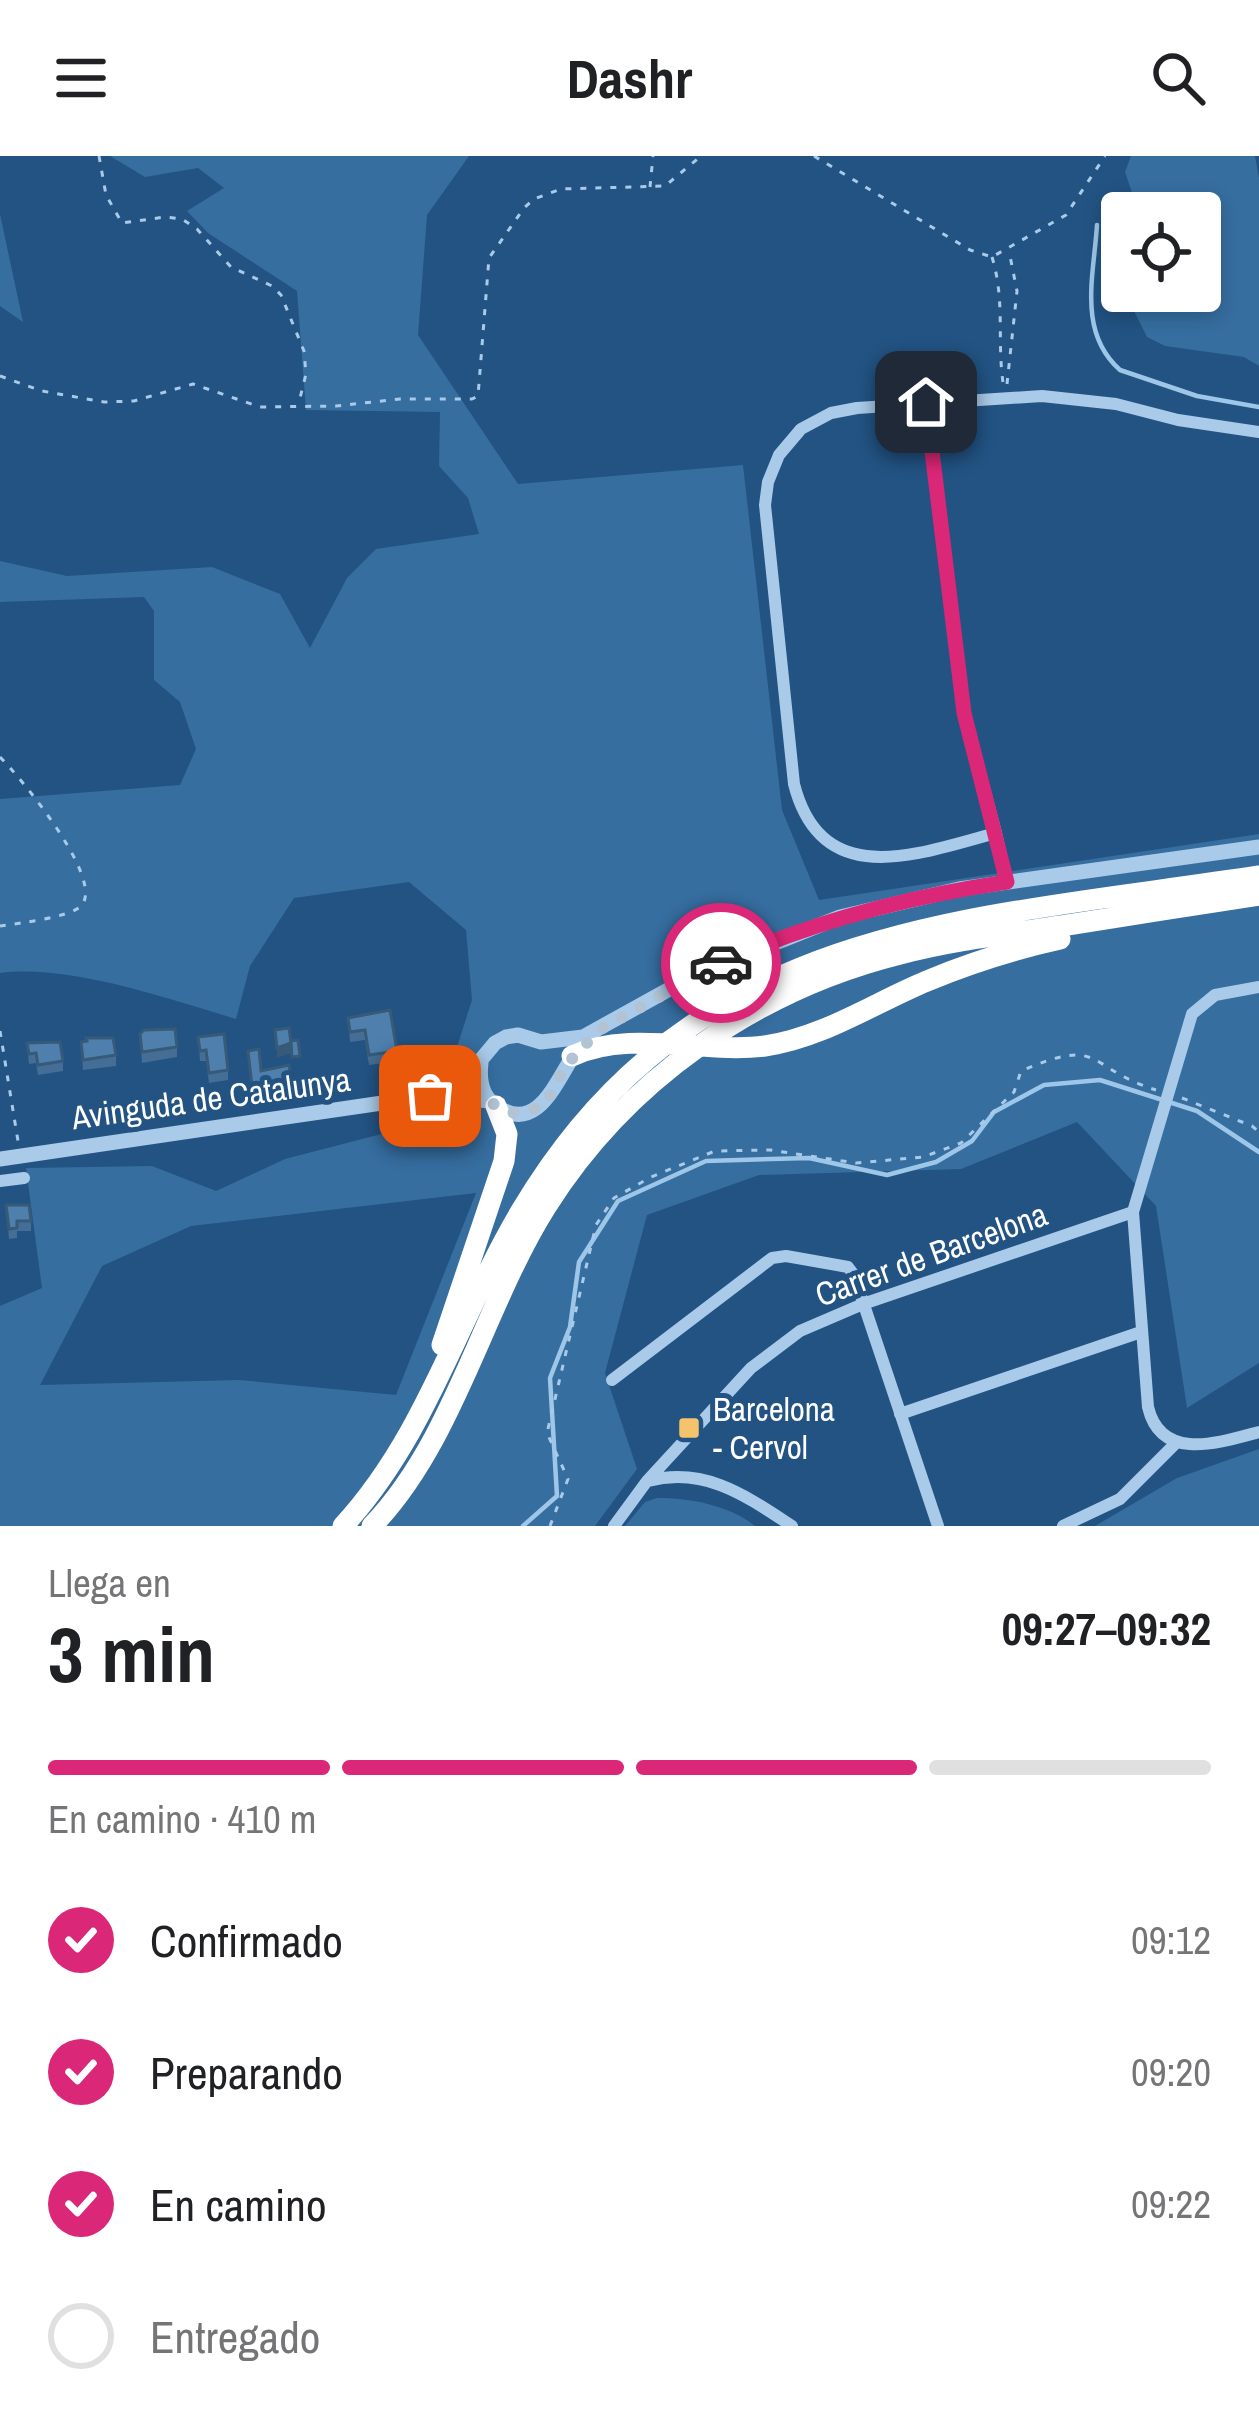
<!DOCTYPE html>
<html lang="es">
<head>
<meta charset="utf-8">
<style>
  :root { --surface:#fff; --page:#f2f2f2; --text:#202124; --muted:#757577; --line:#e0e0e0; --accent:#db2777 }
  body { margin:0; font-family:"Archivo Narrow",sans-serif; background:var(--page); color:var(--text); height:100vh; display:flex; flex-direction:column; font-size:45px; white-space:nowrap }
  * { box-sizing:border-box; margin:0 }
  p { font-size:39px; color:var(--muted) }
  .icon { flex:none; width:66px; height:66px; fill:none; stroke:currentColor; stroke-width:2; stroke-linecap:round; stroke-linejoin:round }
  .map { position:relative; height:1370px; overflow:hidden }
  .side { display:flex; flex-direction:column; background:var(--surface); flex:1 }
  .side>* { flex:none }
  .tools { position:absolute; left:1101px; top:36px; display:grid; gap:24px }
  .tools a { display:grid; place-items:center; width:120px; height:120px; border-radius:12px; background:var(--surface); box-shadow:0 6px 18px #0003; font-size:60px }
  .pin { position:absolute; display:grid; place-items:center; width:102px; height:102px; color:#fff; margin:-51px; border-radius:24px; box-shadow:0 6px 18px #0006 }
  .courier { position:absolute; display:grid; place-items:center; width:120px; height:120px; margin:-60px; border:9px solid #db2777; border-radius:50%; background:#fff; color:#222; box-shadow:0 3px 15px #0007 }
  .headline em { font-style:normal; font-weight:800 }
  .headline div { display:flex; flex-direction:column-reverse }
  .headline { display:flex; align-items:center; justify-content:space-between; height:204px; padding:0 48px }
  h1 { font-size:78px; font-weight:800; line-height:90px }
  .bar { display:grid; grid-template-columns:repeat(4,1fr); gap:18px 12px; align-content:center; height:144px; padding:0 48px }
  .bar i { height:15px; border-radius:9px; background:var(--line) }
  .bar .current { background:var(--accent) }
  .bar p { grid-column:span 4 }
  ol { padding:0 48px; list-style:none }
  li { display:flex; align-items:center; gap:36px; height:132px }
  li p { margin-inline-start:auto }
  li .icon { padding:12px; border-radius:50%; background:var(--accent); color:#fff; stroke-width:4 }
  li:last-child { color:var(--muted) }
  li i { width:66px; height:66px; border:6px solid var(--line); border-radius:50% }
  header { display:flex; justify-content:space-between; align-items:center; height:156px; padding:0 48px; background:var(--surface); font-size:54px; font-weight:800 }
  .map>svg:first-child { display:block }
  .green { fill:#366ea0; fill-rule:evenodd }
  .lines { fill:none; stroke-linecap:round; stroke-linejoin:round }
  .stream { stroke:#9dc6e9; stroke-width:4.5 }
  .path { stroke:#a9cae8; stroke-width:3; stroke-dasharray:6 9; stroke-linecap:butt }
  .minor { stroke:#a9cae8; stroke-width:12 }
  .tertiary { stroke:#a9cae8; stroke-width:15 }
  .motorway { stroke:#fff; stroke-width:21 }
  .wall { fill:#446e95 }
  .shaded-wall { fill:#375a79 }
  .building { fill:#4f80ad; stroke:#375a79; stroke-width:3 }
  .done { stroke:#b2c3d4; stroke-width:12; stroke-dasharray:0 21.6 }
  .route { stroke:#db2777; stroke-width:15 }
  .poi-dot { fill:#f4c36b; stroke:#225383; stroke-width:4.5 }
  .labels { text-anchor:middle; stroke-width:10; stroke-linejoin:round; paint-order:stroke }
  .street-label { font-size:33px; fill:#fff; stroke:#225383 }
  .poi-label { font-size:33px; fill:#fff; stroke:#225383; text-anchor:start }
</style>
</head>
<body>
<header><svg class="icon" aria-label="menu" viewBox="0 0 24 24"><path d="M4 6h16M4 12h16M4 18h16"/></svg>Dashr<svg class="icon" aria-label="search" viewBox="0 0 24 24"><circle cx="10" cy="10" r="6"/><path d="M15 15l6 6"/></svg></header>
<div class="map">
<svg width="1259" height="1370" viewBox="0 0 1259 1370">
  <rect width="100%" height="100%" fill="#225383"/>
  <path class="green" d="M110 0H469L427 59 418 179 518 328 743 309 782 654 819 744 1259 678V1207L1187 1252 1156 1050 1077 966 961 1013 759 1019 647 1059 605 1217 637 1313 595 1370H0V1150L42 1132 26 1012 152 1010 216 1035 285 1003 474 954 448 919 472 844 466 774 409 726 294 742 250 810 236 863C169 843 69 808 0 817V643L180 629 196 593 180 546 154 524V455L144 441 0 446V405L67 420 212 411 280 438 310 492 347 422 376 393 479 378 468 342 439 310 440 256 306 254 297 135 208 77 187 55 224 32 198 12 145 21ZM476 1037 396 1239 239 1224 40 1229 102 1110 191 1070Z
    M1131 0H1255L1259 22V210L1244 201 1165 190 1147 181 1130 147 1132 135H1200V57H1139L1125 16Z
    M0 58 23 166 0 150Z
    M1259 1293V1370H1095L1177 1322Z
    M657 1342C690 1342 729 1349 755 1370H625L645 1346Z"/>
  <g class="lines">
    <path class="stream" d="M1097 69C1094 119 1077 176 1120 214L1197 240 1259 251
      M523 1370 557 1340 550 1222 570 1171 579 1106 618 1045 706 1005 809 1002 887 1019 936 1006 972 985 994 956 1044 929 1100 924 1197 955 1259 996"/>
    <path class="path" d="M99 0 106 39 122 67 165 61 182 63 197 73 231 111 272 130 281 139 304 195 306 218 299 246
      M814 0 970 94 992 101 1066 59 1105 0
      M650 31 653 0
      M992 101C1006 147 996 186 1004 233
      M0 220 42 235 104 246 134 245 193 228 260 251 336 250 400 243H472L478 240 489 102 524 52 534 43 561 33 665 30 701 0
      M1007 228 1017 135 1009 95
      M0 601C20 621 106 724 81 750 68 762 19 767 0 770
      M0 875 18 985
      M1182 942 1252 970 1259 976
      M550 1370 568 1323 547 1277 596 1069 614 1042 651 1021 715 995 770 994 856 1007 923 1001 961 987 1014 936 1021 915C1104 879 1085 912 1156 934"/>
    <path class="minor" d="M926 246 964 557 996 677
      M1007 726 996 677C920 697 822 737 794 628L765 349 768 326 779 299 801 273 831 257 857 252 1042 240 1116 248 1178 264 1259 276
      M1259 831 1215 839 1192 858 1133 1056 1148 1251C1161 1306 1218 1287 1259 1276
      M0 1025 24 1022
      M612 1224 772 1102 786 1100 848 1111 854 1119 938 1370
      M900 1258 1141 1176
      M648 1325C705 1310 746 1340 792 1370
      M614 1370 647 1325 751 1212 800 1175 863 1148 1133 1056
      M1063 1370 1120 1343 1175 1288"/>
    <path class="tertiary" d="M481 907C479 923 481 940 496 950 541 981 558 917 579 892
      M430 940 460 929 495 887 506 881 518 879 541 886 583 881 693 820 840 761 959 733 1259 691
      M0 1003 430 940 490 945"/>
    <path class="motorway" d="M572 900C630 873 703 898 765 890 822 882 874 847 927 825 970 807 1015 793 1060 783
      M442 1189 504 1005 507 978 496 950
      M343 1370C427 1279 459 1159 521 1055 692 766 964 765 1259 720
      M372 1370C454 1285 483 1151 546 1051 625 925 755 834 900 798 953 784 1007 778 1061 770 1127 760 1193 749 1259 739"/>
  </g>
  <path class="wall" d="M348 862 397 895V905L369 909 365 884 350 886Z
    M140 878 177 891V901L142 907Z
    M198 881 228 914V924L209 927 206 905H200Z
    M81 886 116 899V910L83 914Z
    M27 887 63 905V915L38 919 36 907 29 908Z
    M248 895 261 915 291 923 297 933V943L253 949Z
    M408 898 419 914V924L410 926Z
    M6 1049 31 1065V1075H17V1082L9 1083Z"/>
  <path class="shaded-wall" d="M291 887V897L277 902V892Z"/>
  <path class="building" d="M390 854 397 895 369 899 365 874 350 876 348 862Z
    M289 872 291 887 277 892 275 874Z
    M175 873 177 891 142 896 140 878 144 874Z
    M224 878 228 914 209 917 206 894 200 895 198 881Z
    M86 882H113L116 899 83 904 81 886 87 885Z
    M298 884 300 900 292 901 291 885Z
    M60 886 63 905 38 909 36 897 29 898 27 887Z
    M259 893 261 915 289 909 291 923 296 922 297 933 253 939 248 895Z
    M417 896 419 914 410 915 408 898Z
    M6 1049H29L31 1065H17V1072L9 1073Z"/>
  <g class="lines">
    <path class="done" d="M430 940 482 943 514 957 538 952 548 944 565 910 599 874 721 807"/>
    <path class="route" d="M721 807C813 765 907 741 1007 726L964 557 926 246"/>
  </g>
  <rect class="poi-dot" x="677" y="1260" width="24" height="24" rx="6"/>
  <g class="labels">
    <g class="street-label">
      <text transform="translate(211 942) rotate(-8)" y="12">Avinguda de Catalunya</text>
      <text transform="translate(931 1098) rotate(-20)" y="12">Carrer de Barcelona</text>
    </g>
    <g class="poi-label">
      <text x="713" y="1265">Barcelona<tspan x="713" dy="38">- Cervol</tspan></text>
    </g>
  </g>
</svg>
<div class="tools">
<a><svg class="icon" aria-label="locate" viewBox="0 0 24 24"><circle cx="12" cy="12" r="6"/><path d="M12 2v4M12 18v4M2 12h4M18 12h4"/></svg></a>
</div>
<div class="pin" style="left:430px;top:940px;background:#ea580c"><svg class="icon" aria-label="bag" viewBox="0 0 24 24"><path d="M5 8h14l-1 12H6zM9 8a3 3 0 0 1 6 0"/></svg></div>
<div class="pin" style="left:926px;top:246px;background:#1f2937"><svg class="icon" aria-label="home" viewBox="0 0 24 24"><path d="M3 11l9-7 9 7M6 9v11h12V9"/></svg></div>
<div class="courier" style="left:721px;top:807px"><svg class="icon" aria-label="car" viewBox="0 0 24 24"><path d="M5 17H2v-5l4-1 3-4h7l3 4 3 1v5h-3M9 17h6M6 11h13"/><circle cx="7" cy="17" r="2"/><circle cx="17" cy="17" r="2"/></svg></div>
</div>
<section class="side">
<div class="headline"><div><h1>3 min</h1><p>Llega en</p></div><em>09:27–09:32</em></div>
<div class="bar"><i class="current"></i><i class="current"></i><i class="current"></i><i></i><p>En camino · 410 m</p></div>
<ol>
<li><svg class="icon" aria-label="check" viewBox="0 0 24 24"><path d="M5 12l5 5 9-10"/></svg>Confirmado<p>09:12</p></li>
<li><svg class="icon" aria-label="check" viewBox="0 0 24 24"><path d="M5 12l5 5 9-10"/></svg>Preparando<p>09:20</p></li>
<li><svg class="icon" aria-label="check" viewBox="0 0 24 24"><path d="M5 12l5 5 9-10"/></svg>En camino<p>09:22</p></li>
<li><i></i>Entregado</li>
</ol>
</section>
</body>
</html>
